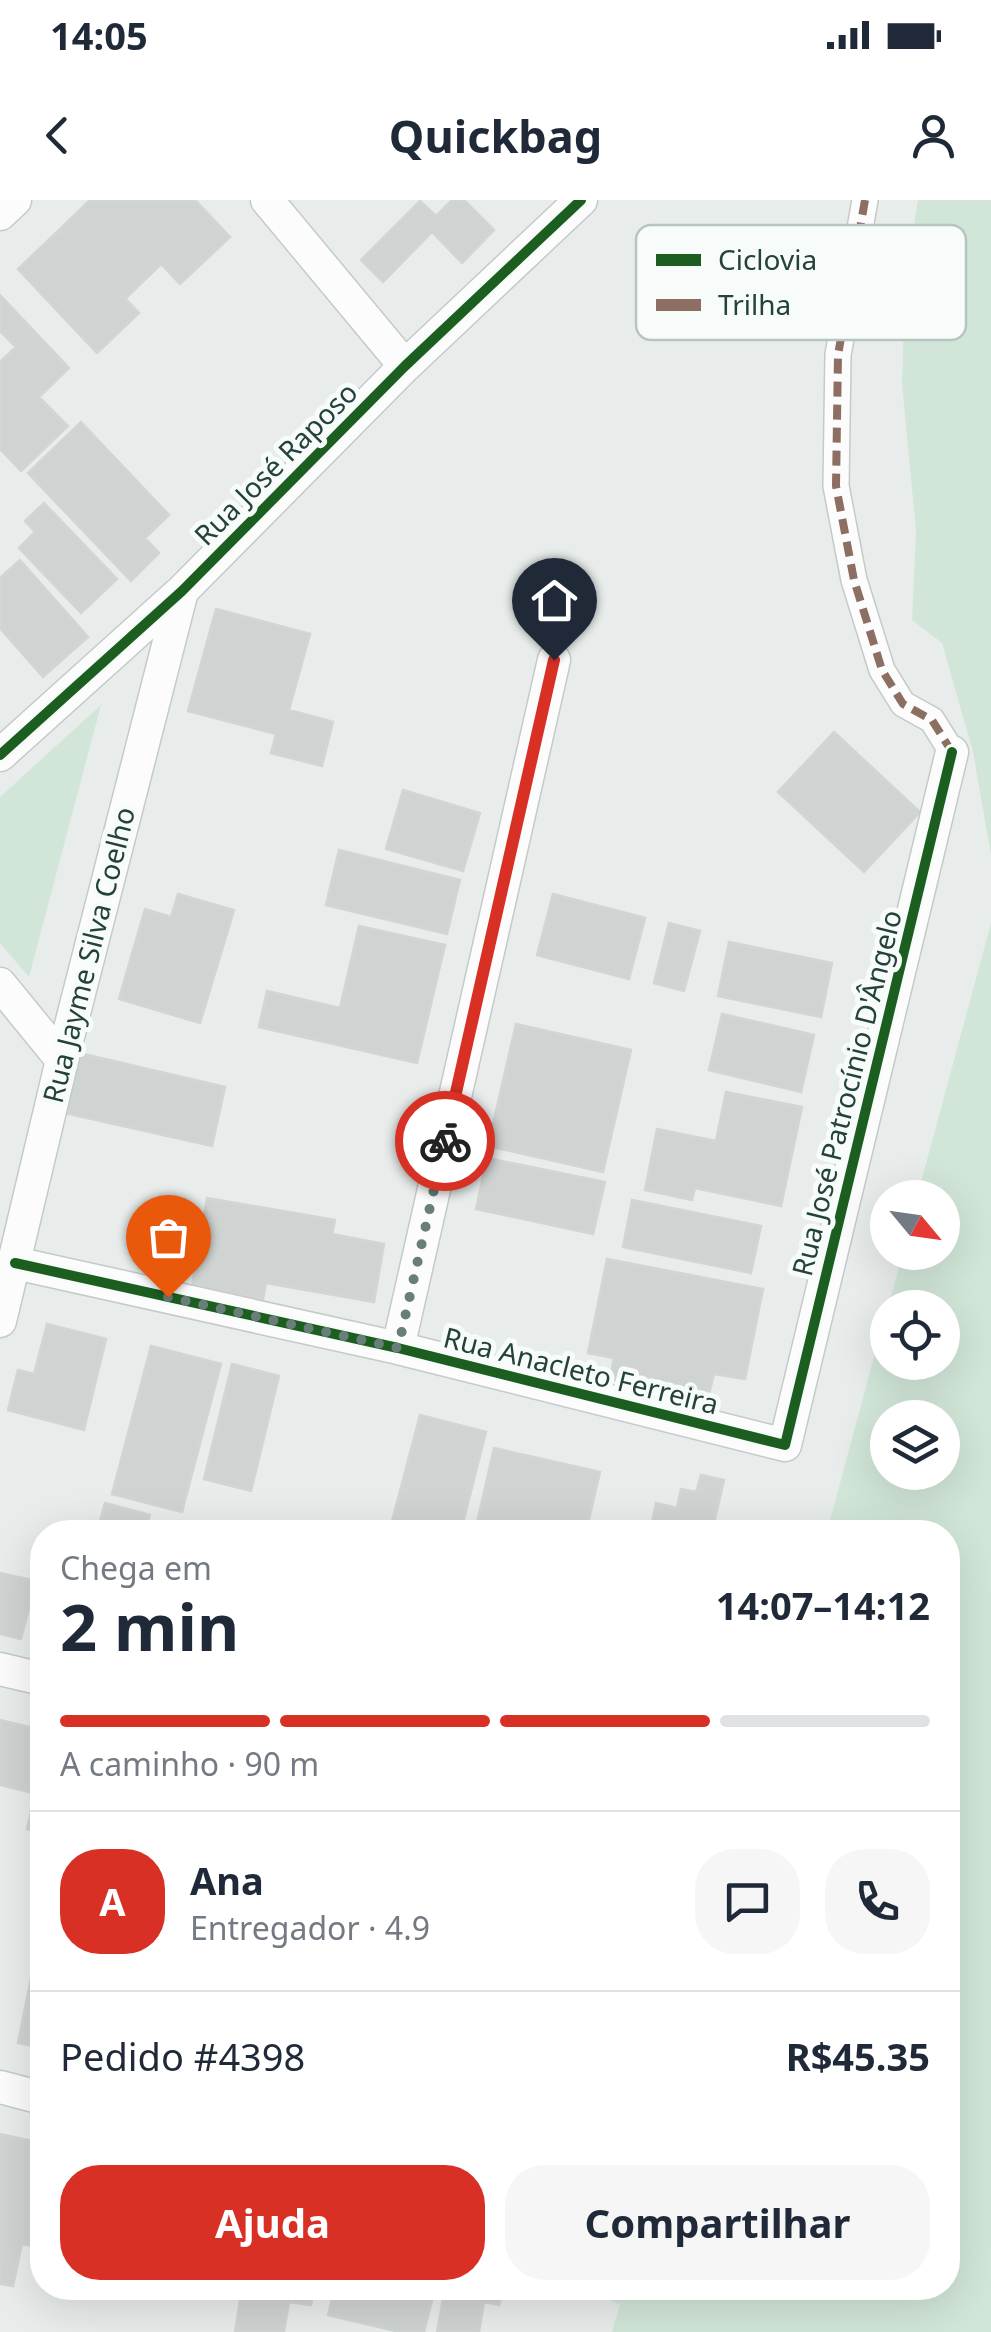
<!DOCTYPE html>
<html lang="pt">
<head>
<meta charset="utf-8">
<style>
  :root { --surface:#fff; --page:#f6f6f7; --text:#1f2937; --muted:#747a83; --line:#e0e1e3; --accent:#d93025 }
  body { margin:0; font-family:"Noto Sans",sans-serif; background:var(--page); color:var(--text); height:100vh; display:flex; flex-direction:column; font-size:38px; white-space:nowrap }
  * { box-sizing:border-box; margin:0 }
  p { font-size:32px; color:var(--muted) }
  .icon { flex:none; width:55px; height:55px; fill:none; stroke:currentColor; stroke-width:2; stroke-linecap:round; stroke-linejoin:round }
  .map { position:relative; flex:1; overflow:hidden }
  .drawer { position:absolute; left:30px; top:1320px; width:930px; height:780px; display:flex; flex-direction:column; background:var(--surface); border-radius:40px; box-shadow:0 10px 40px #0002 }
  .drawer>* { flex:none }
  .needle { width:65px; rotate:119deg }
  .buttons { position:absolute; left:870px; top:980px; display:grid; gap:20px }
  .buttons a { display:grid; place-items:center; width:90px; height:90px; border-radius:50%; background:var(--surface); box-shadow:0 10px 40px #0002; font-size:50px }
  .pin { position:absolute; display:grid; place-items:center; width:85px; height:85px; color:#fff; margin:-102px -42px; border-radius:50% 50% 50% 0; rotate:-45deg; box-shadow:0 0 10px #0007 }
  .pin .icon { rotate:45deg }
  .courier { position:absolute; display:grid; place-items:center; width:100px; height:100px; margin:-50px; border:8px solid #d93025; border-radius:50%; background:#fff; color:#222; box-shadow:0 2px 12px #0007 }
  .summary em { font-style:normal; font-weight:700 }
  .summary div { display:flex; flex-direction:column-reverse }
  .summary { display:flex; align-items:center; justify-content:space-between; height:170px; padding:0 30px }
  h1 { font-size:65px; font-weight:700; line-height:75px }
  .bar { display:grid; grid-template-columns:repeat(4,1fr); gap:15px 10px; align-content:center; height:120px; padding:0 30px }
  .bar i { height:12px; border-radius:8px; background:var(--line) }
  .bar .on { background:var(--accent) }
  .bar p { grid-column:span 4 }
  .line { display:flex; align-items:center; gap:25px; padding:0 30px; border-top:2px solid var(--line) }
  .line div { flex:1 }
  .round { display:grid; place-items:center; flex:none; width:105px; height:105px; border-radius:40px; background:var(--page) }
  .action { display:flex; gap:20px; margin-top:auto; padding:20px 30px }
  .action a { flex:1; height:115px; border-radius:40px; background:var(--accent); color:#fff; font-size:40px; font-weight:700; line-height:115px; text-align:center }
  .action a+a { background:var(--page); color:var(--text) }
  .status { display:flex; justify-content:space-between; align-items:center; height:70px; padding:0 50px; background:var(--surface); direction:ltr }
  .status svg { height:28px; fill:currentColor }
  header { display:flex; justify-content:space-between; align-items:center; height:130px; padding:0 30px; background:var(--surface); font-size:45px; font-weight:700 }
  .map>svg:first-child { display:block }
  .green { fill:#d1e6d8; fill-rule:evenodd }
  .building { fill:#cfd4d2; stroke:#d1d6d4; stroke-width:2.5 }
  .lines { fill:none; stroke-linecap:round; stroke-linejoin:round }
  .pedestrian-casing { stroke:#c5cac8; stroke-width:28 }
  .minor-casing { stroke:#c5cac8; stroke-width:35 }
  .pedestrian { stroke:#fcfcfc; stroke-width:25 }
  .minor { stroke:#fcfcfc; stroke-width:32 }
  .quiet { stroke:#8d6e63; stroke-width:8; stroke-dasharray:15 8; stroke-linecap:butt }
  .cycleway-casing { stroke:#f7fbf9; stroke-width:16 }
  .cycleway { stroke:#1b5e20; stroke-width:10 }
  .done { stroke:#697e78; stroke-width:10; stroke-dasharray:0 18 }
  .route { stroke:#d93025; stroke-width:12 }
  .labels { text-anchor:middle; stroke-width:10; stroke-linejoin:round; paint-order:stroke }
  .street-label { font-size:28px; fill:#24423a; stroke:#f7fbf9 }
  .key { fill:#f7fbf9; stroke:#b8c4c0; stroke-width:2.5 }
  .key-label { font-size:28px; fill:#24423a }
</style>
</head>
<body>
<div class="status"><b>14:05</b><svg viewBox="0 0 49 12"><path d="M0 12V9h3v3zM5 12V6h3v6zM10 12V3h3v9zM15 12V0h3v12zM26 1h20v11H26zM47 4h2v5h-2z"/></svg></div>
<header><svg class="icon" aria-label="back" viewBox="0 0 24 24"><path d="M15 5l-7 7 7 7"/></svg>Quickbag<svg class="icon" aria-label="person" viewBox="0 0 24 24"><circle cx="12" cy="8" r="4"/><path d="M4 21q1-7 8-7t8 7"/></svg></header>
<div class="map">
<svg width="991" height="2132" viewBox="0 0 991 2132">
  <rect width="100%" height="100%" fill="#e8edeb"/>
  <path class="green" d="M918 0H991V655L973 552 942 443 912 420 916 331 902 184 905 80Z
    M101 505 29 777 0 743V597Z
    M991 723V2132H612L620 2105 610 2100 613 2088H948V1332H827L887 1108 888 1162H942V1108L888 1107 903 1053 942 1052V998L917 997ZM888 1218H942V1272H888Z"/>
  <path class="building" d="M90 0H195L230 37 180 84 161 64 125 99 59 30Z
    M452 0H464L494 30 462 63 432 32 383 82 361 60 420 1 436 16Z
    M59 30 139 113 97 153 18 69Z
    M0 95 69 168 39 197 68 226 21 271 0 249V162L16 147 0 131Z
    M81 222 169 315 145 338 159 353 131 381 28 273Z
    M44 303 117 379 81 413 19 348 35 332 25 321Z
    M20 360 88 437 43 477 0 428V378Z
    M216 409 310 434 289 510 333 522 322 566 271 553 276 534 188 511Z
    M834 532 920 612 864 672 778 592Z
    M403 590 480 613 463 671 386 649Z
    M339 650 460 680 447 734 326 705Z
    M178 694 234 710 200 823 119 799 145 709 171 717Z
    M553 694 645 718 629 779 537 755Z
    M669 723 700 731 684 791 654 783Z
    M359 726 445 745 417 863 259 827 267 791 340 808Z
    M729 742 832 763 821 817 718 796Z
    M722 814 814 835 801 892 709 870Z
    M516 824 631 850 603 972 488 946Z
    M79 853 225 887 212 946 65 913Z
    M726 892 802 907 781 1006 695 988 692 1000 645 990 657 929 716 941Z
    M487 958 605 982 593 1034 476 1009Z
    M207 998 335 1020 332 1034 384 1044 374 1102 266 1083 263 1099 192 1086Z
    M632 1000 761 1026 751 1073 623 1047Z
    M607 1059 763 1089 745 1179 714 1174 708 1198 610 1179 614 1158 588 1153Z
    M47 1124 106 1139 84 1230 8 1210 18 1170 34 1174Z
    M151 1146 221 1164 182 1312 112 1294Z
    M232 1164 279 1176 251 1291 204 1279Z
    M420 1215 486 1232 461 1331 442 1326 441 1332H403L390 1329Z
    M494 1248 600 1272 586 1332H475Z
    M701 1275 724 1280 712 1332H650L656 1303 677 1308 681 1289 696 1292Z
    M105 1303 150 1315 145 1332H97Z
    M0 1373 36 1381 21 1439 0 1434Z
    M0 1520 42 1530 29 1592 0 1585Z
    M42 1566V1633L27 1629Z
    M37 1748 42 1749V1848L18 1843Z
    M0 1934 42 1943V2048L22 2044 13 2086 0 2084Z
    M242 2088H314L311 2105 289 2102 284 2132H235Z
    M335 2088H435L424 2132H400L328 2115Z
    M445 2088H503L499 2105 484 2102 479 2132H437Z"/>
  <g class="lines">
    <defs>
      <path id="pedestrian" d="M865 0 838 155 836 286 854 380 882 470 903 504 932 520 952 552"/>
      <path id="minor" d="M267 0 405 166
        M0 14 15 0
        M0 555 182 391 405 166 581 0
        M0 784 62 860
        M15 1063 398 1148 785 1245 952 552
        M0 1121 62 860 182 391
        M398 1148 554 460
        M0 1469 42 1479
        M0 1887 42 1898"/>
    </defs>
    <use href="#pedestrian" class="pedestrian-casing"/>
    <use href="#minor" class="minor-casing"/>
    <use href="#pedestrian" class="pedestrian"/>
    <use href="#minor" class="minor"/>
    <path class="quiet" d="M865 0 838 155 836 286 854 380 882 470 903 504 932 520 952 552"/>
    <defs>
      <path id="cycleway" d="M0 555 182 391 405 166 581 0
        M15 1063 398 1148 785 1245 952 552"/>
    </defs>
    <use href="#cycleway" class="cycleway-casing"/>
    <use href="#cycleway" class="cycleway"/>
  </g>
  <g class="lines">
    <path class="done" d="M168 1097 398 1148 445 941"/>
    <path class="route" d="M445 941 554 460"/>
  </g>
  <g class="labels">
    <g class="street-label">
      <text transform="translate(276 264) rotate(-45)" y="10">Rua José Raposo</text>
      <text transform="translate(89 755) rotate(-76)" y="10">Rua Jayme Silva Coelho</text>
      <text transform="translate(847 893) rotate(-76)" y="10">Rua José Patrocínio D'Ângelo</text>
      <text transform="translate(581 1171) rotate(14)" y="10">Rua Anacleto Ferreira</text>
    </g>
  </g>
  <rect x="636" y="25" width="330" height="115" rx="15" class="key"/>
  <rect x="656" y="54" width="45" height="12" fill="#1b5e20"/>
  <rect x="656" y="99" width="45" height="12" fill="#8d6e63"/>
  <g class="key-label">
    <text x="718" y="70">Ciclovia</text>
    <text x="718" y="115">Trilha</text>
  </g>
</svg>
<div class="buttons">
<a><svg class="needle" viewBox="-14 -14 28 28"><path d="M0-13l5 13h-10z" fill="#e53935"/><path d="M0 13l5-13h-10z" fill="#747a83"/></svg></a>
<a><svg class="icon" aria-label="locate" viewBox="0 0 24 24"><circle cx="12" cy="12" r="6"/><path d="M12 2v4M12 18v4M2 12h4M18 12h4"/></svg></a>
<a><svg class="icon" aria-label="layers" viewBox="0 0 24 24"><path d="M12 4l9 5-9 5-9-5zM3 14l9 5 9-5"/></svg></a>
</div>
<div class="pin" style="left:168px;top:1097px;background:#ea580c"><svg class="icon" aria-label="bag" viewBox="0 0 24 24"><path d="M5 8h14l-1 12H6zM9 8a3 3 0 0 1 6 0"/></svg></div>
<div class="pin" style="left:554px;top:460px;background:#1f2937"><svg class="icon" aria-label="home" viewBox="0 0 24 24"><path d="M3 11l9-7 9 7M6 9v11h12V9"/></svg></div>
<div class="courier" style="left:445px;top:941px"><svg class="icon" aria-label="bike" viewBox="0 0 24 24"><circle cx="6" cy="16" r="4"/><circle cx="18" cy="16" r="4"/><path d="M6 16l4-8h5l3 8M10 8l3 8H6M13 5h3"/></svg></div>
<section class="drawer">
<div class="summary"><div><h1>2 min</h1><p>Chega em</p></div><em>14:07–14:12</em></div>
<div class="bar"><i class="on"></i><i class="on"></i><i class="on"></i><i></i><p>A caminho · 90 m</p></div>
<div class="line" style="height:180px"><b class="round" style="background:var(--accent);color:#fff">A</b><div><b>Ana</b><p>Entregador · 4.9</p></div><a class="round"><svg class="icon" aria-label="chat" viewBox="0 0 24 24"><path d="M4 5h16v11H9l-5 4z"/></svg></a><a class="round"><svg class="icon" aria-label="phone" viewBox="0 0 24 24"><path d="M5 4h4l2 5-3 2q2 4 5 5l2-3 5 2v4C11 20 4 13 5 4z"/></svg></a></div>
<div class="line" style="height:130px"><div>Pedido #4398</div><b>R$45.35</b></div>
<div class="action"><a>Ajuda</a><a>Compartilhar</a></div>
</section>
</div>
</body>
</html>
